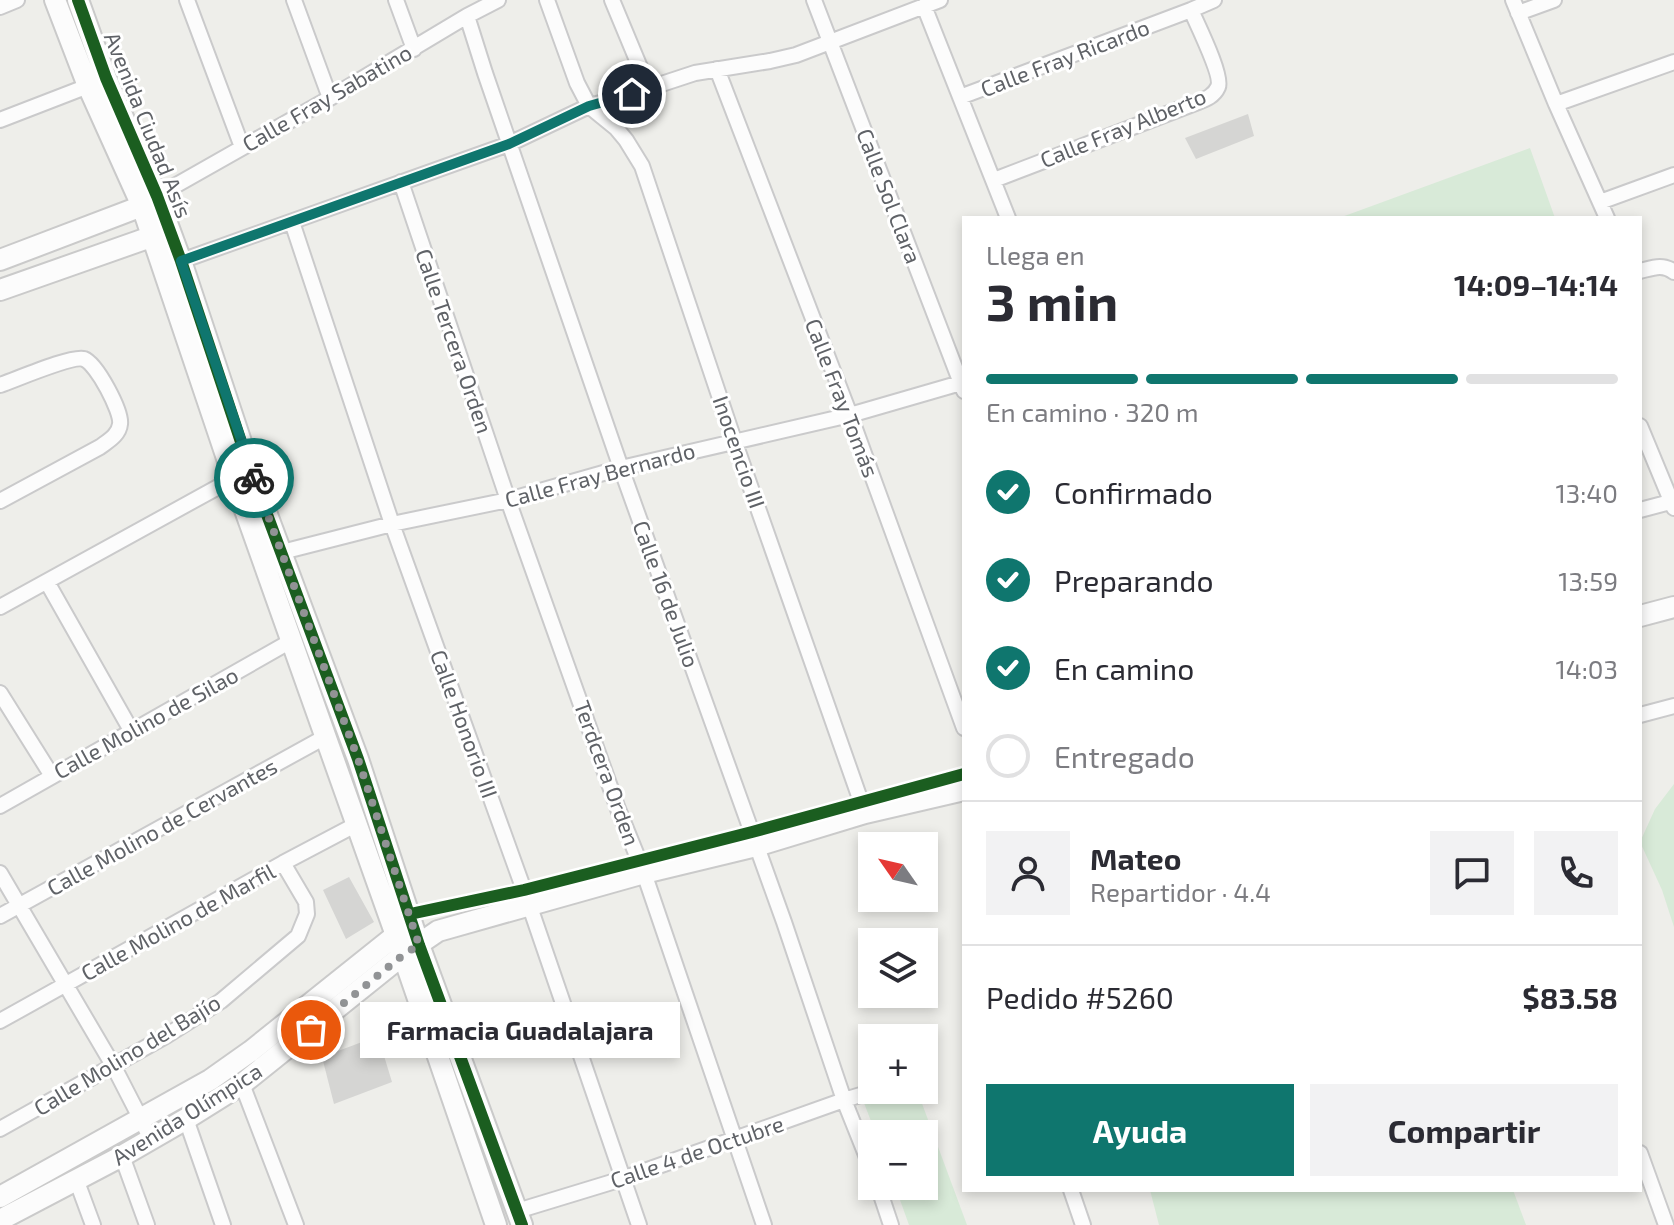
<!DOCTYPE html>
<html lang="es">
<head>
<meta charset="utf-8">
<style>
  :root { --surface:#fff; --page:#f2f2f3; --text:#2b2b33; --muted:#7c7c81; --line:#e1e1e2; --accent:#0f766e }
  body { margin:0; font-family:"Exo 2",sans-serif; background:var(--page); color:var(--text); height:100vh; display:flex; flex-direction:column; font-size:30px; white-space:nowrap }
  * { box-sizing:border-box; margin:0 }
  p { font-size:26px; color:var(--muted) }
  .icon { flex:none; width:44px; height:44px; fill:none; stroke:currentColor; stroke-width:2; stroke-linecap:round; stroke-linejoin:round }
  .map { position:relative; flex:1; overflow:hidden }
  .side { position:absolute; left:962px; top:216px; width:680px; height:976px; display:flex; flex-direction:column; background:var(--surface); border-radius:0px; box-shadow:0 4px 12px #0003 }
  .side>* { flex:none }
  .needle { width:52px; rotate:304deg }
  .buttons { position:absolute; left:858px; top:832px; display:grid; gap:16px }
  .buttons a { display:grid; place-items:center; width:80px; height:80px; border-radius:0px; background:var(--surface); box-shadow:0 4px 12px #0003; font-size:40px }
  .pin { position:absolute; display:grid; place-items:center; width:68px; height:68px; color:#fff; margin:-34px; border:4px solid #fff; border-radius:50%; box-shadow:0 2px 8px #0007 }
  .courier { position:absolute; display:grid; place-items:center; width:80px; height:80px; margin:-40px; border:6px solid #0f766e; border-radius:50%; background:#fff; color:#222; box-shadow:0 2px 10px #0007 }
  .bubble { position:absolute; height:56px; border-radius:0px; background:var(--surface); box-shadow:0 4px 12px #0003; font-size:26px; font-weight:700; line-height:56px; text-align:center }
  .summary em { font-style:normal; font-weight:700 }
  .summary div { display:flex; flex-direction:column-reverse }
  .summary { display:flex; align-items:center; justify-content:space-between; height:136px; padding:0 24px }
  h1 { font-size:52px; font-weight:700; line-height:60px }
  .bar { display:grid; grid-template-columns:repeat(4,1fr); gap:12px 8px; align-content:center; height:96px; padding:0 24px }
  .bar i { height:10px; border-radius:6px; background:var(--line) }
  .bar .selected { background:var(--accent) }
  .bar p { grid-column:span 4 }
  .line { display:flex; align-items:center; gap:20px; padding:0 24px; border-top:2px solid var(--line) }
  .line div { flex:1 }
  .round { display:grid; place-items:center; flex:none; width:84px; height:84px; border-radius:0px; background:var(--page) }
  ol { padding:0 24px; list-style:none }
  li { display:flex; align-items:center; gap:24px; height:88px }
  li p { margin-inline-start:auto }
  li .icon { padding:8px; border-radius:50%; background:var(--accent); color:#fff; stroke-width:4 }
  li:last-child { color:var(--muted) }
  li i { width:44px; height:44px; border:4px solid var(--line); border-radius:50% }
  .action { display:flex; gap:16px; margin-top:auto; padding:16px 24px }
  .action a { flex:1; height:92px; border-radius:0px; background:var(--accent); color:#fff; font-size:32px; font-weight:700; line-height:92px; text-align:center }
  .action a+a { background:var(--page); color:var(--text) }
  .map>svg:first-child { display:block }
  .green { fill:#d8ead8 }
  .building { fill:#d5d5d3 }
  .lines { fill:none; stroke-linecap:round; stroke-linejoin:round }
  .street-casing { stroke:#cacacb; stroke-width:18 }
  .secondary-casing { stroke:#cacaca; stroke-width:24 }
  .street { stroke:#fcfcfc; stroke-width:14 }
  .secondary { stroke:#fcfcfc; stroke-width:20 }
  .cycleway-casing { stroke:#fff; stroke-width:17 }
  .cycleway { stroke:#1b5e20; stroke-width:12 }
  .done { stroke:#919395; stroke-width:8; stroke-dasharray:0 14.4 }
  .route { stroke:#0f766e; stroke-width:10 }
  .labels { text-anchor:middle; stroke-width:6; stroke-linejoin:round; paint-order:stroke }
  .street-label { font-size:22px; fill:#5f6267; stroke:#fff }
</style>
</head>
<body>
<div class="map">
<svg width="1674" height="1225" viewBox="0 0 1674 1225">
  <rect width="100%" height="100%" fill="#eeeeea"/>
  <path class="green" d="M1530 148 1555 218H1339Z
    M1674 784V927L1662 890 1640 842 1655 809Z
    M917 1090 967 1225H909L895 1186H924V1134H876L864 1103Z
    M1150 1190H1513L1526 1225H1159Z"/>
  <path class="building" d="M1248 114 1254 136 1196 159 1185 138Z
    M349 877 374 922 346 939 323 890Z
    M378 1036 392 1082 334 1104 322 1057Z"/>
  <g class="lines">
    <defs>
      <path id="street" d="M187 0 242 147
        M294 0 330 98
        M396 0 414 49
        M547 0 577 83 589 106 616 128 626 140 642 166 734 440 865 813
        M612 0 649 89
        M814 0 964 391
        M1513 0 1556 104 1607 218
        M924 6 1008 218
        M0 7 17 0
        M1518 13 1554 0
        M467 16 485 73 621 468 784 922 844 1100 872 1170
        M717 69 850 415 964 728
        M960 97 1191 10 1214 0
        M1556 104 1674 62
        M0 120 88 86
        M994 180 1198 102C1206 99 1214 96 1218 87 1223 76 1197 24 1191 10
        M401 182 508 500 618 809 644 873 764 1225
        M157 196 330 98 467 16 498 0
        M1600 202 1674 175
        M292 222 392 524 529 904 639 1225
        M181 261 509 144 589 106 616 99 695 73 770 61 796 55 940 0
        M1640 271C1652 268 1663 263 1674 272
        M0 385C15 380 72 355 84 359 97 364 122 412 120 424 119 435 108 441 100 447L0 501
        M1640 426 1674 508
        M1640 510 1674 501
        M282 552 392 524 508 500 621 468 850 415 964 382
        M47 582 132 732
        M0 607 240 475
        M0 693 52 776
        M1640 715 1674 706
        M0 806 291 641
        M0 873 114 1067 151 1139
        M0 916 325 737
        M0 1021 283 863 357 824
        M242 1084 296 1225
        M186 1119 223 1225
        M0 1129 166 1036 221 1001 298 936 307 914 306 902 283 863
        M1640 1153 1666 1225
        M122 1156 147 1225
        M76 1179 93 1225
        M878 1186 891 1225
        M1071 1190 1083 1225
        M517 1211 622 1179 844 1100 877 1090"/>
      <path id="secondary" d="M55 0 88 86 142 206 234 479 403 955 496 1225
        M78 0 106 78 157 196 181 261 250 469 358 759 419 945 522 1225
        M0 260 142 206 153 198
        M0 290 162 233
        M1640 616 1674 607
        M0 1197 210 1080 251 1051 396 935 407 930
        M0 1220 122 1156 186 1119 242 1084 403 955 438 931 644 873 756 846 865 813 964 790"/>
    </defs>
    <use href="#street" class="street-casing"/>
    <use href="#secondary" class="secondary-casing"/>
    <use href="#street" class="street"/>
    <use href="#secondary" class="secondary"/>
    <defs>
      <path id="cycleway" d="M78 0 106 78 157 196 181 261 250 469 358 759 419 945 522 1225
        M410 914 524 890 752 832 964 774"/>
    </defs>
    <use href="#cycleway" class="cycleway-casing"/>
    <use href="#cycleway" class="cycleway"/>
  </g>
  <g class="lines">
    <path class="done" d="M254 478 358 759 419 945 403 955 311 1030"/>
    <path class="route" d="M254 478 181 261 509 144 589 106 632 94"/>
  </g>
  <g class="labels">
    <g class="street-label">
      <text transform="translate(1065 58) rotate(-21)" y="8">Calle Fray Ricardo</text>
      <text transform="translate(327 98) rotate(-30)" y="8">Calle Fray Sabatino</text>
      <text transform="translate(148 125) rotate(68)" y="8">Avenida Ciudad Asís</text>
      <text transform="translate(1123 128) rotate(-22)" y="8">Calle Fray Alberto</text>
      <text transform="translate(889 196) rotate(69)" y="8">Calle Sol Clara</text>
      <text transform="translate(454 341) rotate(71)" y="8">Calle Tercera Orden</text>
      <text transform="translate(842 398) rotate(69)" y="8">Calle Fray Tomás</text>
      <text transform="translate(739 452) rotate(71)" y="8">Inocencio III</text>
      <text transform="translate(600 475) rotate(-15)" y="8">Calle Fray Bernardo</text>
      <text transform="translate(666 594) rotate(70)" y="8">Calle 16 de Julio</text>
      <text transform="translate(146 723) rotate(-29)" y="8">Calle Molino de Silao</text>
      <text transform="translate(464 724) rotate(70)" y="8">Calle Honorio III</text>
      <text transform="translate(607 773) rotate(70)" y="8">Terdcera Orden</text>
      <text transform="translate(162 827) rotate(-29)" y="8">Calle Molino de Cervantes</text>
      <text transform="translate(178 922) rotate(-29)" y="8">Calle Molino de Marfil</text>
      <text transform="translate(127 1055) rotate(-31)" y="8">Calle Molino del Bajío</text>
      <text transform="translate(187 1114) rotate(-32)" y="8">Avenida Olímpica</text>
      <text transform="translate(697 1152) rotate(-19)" y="8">Calle 4 de Octubre</text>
    </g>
  </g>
</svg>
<div class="buttons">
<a><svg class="needle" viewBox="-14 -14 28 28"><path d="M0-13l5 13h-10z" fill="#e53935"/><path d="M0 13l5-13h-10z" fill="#7c7c81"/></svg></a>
<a><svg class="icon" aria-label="layers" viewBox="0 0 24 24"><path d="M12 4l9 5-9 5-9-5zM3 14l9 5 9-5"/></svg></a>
<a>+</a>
<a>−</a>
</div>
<div class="pin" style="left:311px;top:1030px;background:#ea580c"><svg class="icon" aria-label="bag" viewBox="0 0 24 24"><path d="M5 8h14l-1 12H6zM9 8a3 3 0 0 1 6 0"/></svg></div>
<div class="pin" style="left:632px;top:94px;background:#1f2937"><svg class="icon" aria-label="home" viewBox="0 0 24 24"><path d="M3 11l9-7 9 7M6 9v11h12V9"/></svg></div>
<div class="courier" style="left:254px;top:478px"><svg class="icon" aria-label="bike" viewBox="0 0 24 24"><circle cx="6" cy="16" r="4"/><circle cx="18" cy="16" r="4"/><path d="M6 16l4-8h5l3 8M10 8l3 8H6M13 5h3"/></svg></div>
<div class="bubble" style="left:360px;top:1002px;width:320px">Farmacia Guadalajara</div>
<section class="side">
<div class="summary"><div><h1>3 min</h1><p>Llega en</p></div><em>14:09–14:14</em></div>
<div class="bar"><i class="selected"></i><i class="selected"></i><i class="selected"></i><i></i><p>En camino · 320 m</p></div>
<ol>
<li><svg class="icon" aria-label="check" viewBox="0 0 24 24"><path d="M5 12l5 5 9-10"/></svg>Confirmado<p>13:40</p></li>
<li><svg class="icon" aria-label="check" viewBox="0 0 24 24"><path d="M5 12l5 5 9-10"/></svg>Preparando<p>13:59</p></li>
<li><svg class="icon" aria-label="check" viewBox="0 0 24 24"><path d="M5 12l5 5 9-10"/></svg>En camino<p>14:03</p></li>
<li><i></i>Entregado</li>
</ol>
<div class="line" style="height:144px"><a class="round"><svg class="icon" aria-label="person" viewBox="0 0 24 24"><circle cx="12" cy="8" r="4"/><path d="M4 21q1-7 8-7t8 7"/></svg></a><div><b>Mateo</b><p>Repartidor · 4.4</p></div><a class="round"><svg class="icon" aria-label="chat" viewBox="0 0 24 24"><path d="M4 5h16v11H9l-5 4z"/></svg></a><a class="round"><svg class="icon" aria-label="phone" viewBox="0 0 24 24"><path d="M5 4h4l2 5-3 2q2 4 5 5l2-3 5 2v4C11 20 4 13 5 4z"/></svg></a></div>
<div class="line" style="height:104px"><div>Pedido #5260</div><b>$83.58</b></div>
<div class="action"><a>Ayuda</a><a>Compartir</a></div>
</section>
</div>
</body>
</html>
